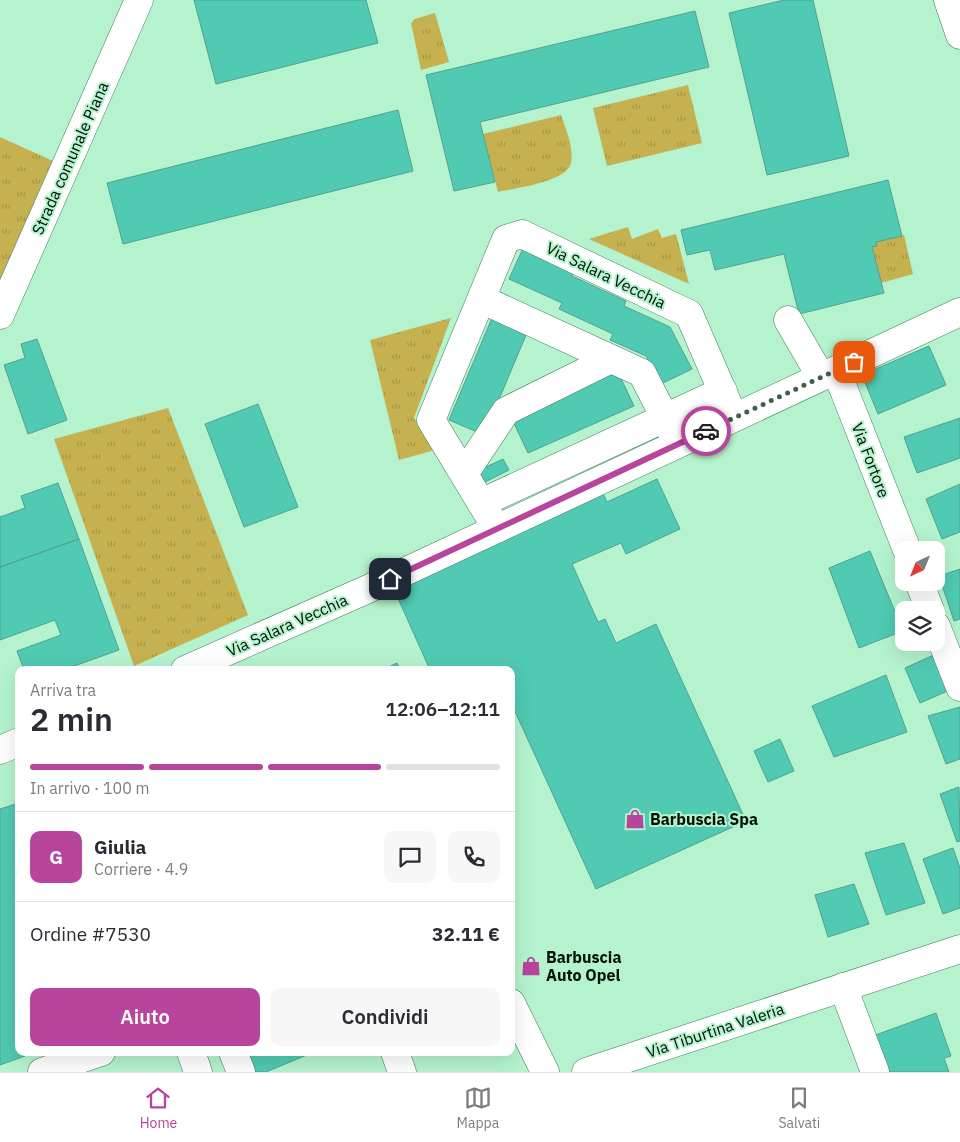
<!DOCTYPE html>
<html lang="it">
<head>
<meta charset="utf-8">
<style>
  :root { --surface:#fff; --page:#f7f7f7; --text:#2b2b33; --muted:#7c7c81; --line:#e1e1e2; --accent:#b7449d }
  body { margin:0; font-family:"IBM Plex Sans",sans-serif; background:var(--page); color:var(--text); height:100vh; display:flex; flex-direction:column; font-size:19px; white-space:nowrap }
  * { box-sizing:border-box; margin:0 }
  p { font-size:16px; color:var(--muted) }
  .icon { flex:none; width:28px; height:28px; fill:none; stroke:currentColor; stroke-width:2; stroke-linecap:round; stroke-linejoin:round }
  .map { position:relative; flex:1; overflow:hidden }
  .panel { position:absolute; left:15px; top:666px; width:500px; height:390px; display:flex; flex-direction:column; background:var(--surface); border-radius:10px; box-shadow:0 5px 20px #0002 }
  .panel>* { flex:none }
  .needle { width:32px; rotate:223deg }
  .buttons { position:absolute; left:895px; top:541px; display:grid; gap:10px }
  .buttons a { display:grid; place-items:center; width:50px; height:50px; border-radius:10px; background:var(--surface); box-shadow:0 5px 20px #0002; font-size:25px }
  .pin { position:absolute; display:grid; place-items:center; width:42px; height:42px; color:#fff; margin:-21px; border-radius:10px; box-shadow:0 2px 8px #0006 }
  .courier { position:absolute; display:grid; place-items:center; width:50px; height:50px; margin:-25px; border:4px solid #b7449d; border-radius:50%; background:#fff; color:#222; box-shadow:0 1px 6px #0007 }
  .overview em { font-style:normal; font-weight:600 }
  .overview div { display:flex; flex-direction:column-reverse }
  .overview { display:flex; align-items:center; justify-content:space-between; height:85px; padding:0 15px }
  h1 { font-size:32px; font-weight:600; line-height:38px }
  .bar { display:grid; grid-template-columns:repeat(4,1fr); gap:8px 5px; align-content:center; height:60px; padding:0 15px }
  .bar i { height:6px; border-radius:4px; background:var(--line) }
  .bar .current { background:var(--accent) }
  .bar p { grid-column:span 4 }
  .line { display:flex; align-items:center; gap:12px; padding:0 15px; border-top:1px solid var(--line) }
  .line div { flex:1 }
  .round { display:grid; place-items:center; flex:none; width:52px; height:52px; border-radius:10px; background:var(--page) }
  .action { display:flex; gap:10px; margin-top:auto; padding:10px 15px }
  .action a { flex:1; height:58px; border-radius:10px; background:var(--accent); color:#fff; font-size:20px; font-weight:600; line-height:58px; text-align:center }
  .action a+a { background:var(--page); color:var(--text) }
  .tabs { display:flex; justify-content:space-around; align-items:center; height:70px; border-top:1px solid var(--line); background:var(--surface); font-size:14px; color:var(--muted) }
  .tabs a { display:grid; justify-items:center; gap:2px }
  .tabs .current { color:var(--accent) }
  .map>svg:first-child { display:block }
  .grass { fill:url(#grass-tufts) }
  .building { fill:#50cab2; stroke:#52a18f }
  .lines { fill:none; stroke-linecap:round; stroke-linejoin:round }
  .minor-casing { stroke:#417d5b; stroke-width:29 }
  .major-casing { stroke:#417d5b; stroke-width:29 }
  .minor { stroke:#fff; stroke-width:28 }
  .major { stroke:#fff; stroke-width:28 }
  .done { stroke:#3f604b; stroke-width:5; stroke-dasharray:0 9 }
  .route { stroke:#b7449d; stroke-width:6 }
  .labels { text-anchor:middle; stroke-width:4; stroke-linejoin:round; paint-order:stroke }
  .street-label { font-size:16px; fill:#001105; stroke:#b4f3cd }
  .poi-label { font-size:16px; font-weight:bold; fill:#001105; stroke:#b4f3cd; text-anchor:start }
</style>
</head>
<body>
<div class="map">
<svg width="960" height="1072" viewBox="0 0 960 1072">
  <defs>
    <pattern id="grass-tufts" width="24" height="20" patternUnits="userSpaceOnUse" patternTransform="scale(1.25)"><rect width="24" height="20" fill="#c5b14f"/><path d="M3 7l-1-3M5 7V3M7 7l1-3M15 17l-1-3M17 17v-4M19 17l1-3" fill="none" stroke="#a79743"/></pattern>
  </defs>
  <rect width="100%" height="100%" fill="#b4f3cd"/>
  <path class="grass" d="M435 13 449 62 421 70 411 23 415 19Z
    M688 85 702 143 607 166 593 108Z
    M561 115C566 130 574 147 571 163 567 182 515 188 498 192L483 134Z
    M0 137 53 161 0 280Z
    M628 227 632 239 658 229 662 238 676 234 689 284 589 239Z
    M904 235 913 274 881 283 872 247 876 242Z
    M451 318 414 418 435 450 399 460 370 340Z
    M168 408 248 615 134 666 54 439Z"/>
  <path class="building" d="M194 0H366L378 43 216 84Z
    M784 0H813L849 156 767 175 729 13Z
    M695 11 709 67 480 122 495 182 454 191 426 75Z
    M398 110 413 171 123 244 107 183Z
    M888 180 902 236 876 242 877 246 872 247 884 293 799 314 784 254 715 270 710 250 687 255 681 230Z
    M524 246 575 269 572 276 626 301 624 306 670 327 692 369 661 384 646 356 610 340 613 334 559 309 562 303 509 279Z
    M494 313 529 328 484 435 449 420Z
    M37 339 67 420 28 434 4 365 25 358 21 344Z
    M929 346 946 385 878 414 862 375Z
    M617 370 634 406 528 453 511 417Z
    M258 404 298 507 244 527 205 424Z
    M960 418V458L917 473 904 437Z
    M503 459 509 470 477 486 471 474Z
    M657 479 680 529 626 554 621 543 572 564 598 622 605 619 616 643 656 624 746 821 596 889 513 707 511 708V670H430L393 587 603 493 607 502Z
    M58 483 79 539 0 567V517L25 508 21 496Z
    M960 484V532L942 539 926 499Z
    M79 539 119 650 63 670H24L17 651 61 635 55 620 0 640V567Z
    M870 551 903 631 859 648 829 568Z
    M960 569V619L954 621 939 576Z
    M938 653 950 690 920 703 905 668Z
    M397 663 400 670H382Z
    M886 675 907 732 834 757 812 706Z
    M960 707V759L946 764 928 716Z
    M780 739 794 771 768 782 754 751Z
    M959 787 960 841 957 842 940 794Z
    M19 803V1052H36L0 1065V809Z
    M904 843 925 903 886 915 865 853Z
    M953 848 960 868V908L943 914 923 859Z
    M854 884 869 924 828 937 815 895Z
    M936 1013 951 1056 944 1058 949 1072H883L870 1037Z
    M240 1052H314L266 1072H249Z"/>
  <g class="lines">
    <defs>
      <path id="minor" d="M948 0 960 35
        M481 299 642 373 673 434
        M0 315 139 0
        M788 320 821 377
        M836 370 907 550
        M464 474 506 411 611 359
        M481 503 723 391
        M497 529 431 420 506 239 522 234 689 314 734 418
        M919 582 930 610
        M936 626 960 687
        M185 670 368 589 960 312
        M0 750 19 742
        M843 987 875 1072
        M511 1003 545 1072
        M191 1052 198 1072
        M233 1052 241 1072
        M395 1052 402 1072
        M42 1072 101 1052"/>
      <path id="major" d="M586 1072 960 949"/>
    </defs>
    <use href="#minor" class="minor-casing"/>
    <use href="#major" class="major-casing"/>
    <use href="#minor" class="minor"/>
    <use href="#major" class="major"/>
  </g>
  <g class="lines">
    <path class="done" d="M706 431 854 362"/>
    <path class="route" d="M390 579 706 431"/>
  </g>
  <defs>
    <symbol id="shop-bare" viewBox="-9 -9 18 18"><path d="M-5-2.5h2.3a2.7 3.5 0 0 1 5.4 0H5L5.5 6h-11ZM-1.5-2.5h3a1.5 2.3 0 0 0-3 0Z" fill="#b7449d" stroke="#b4f3cd" stroke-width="2.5" paint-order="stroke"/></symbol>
  </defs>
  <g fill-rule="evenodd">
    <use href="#shop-bare" x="621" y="805" width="28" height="28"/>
    <use href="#shop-bare" x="517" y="952" width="28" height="28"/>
  </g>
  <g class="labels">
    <g class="street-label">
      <text transform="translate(70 158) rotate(-66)" y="6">Strada comunale Piana</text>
      <text transform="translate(606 275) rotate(26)" y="6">Via Salara Vecchia</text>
      <text transform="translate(871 460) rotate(69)" y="6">Via Fortore</text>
      <text transform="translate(287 625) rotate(-24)" y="6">Via Salara Vecchia</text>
      <text transform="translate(715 1030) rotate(-18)" y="6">Via Tiburtina Valeria</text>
    </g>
    <g class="poi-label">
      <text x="650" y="825">Barbuscia Spa</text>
      <text x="546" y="963">Barbuscia<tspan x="546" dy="18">Auto Opel</tspan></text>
    </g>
  </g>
</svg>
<div class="buttons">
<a><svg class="needle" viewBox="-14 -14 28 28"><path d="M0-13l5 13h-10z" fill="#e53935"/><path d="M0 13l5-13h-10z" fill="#7c7c81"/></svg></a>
<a><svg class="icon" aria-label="layers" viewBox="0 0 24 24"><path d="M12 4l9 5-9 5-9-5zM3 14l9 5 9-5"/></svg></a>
</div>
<div class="pin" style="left:854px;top:362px;background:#ea580c"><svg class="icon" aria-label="bag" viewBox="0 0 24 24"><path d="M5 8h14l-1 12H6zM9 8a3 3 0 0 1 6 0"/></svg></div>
<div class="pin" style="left:390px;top:579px;background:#1f2937"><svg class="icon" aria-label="home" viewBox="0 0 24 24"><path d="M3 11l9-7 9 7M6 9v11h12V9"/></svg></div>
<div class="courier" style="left:706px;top:431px"><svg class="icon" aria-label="car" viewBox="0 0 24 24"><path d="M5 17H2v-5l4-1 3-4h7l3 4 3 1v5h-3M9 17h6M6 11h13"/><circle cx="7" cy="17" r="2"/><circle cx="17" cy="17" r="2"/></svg></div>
<section class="panel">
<div class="overview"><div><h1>2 min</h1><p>Arriva tra</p></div><em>12:06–12:11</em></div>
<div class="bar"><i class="current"></i><i class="current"></i><i class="current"></i><i></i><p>In arrivo · 100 m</p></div>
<div class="line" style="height:90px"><b class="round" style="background:var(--accent);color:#fff">G</b><div><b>Giulia</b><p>Corriere · 4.9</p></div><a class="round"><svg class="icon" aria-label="chat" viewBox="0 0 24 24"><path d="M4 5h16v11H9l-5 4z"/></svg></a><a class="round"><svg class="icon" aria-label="phone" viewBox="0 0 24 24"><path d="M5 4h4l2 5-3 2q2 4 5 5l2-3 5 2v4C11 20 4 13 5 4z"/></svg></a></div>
<div class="line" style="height:65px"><div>Ordine #7530</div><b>32.11 €</b></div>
<div class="action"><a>Aiuto</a><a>Condividi</a></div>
</section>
</div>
<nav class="tabs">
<a class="current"><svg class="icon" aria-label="home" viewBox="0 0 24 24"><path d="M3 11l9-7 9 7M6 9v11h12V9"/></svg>Home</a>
<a><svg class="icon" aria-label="map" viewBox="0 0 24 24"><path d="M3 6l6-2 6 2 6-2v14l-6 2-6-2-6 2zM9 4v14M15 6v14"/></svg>Mappa</a>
<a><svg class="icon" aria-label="saved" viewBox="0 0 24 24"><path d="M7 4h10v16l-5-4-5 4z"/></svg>Salvati</a>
</nav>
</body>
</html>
